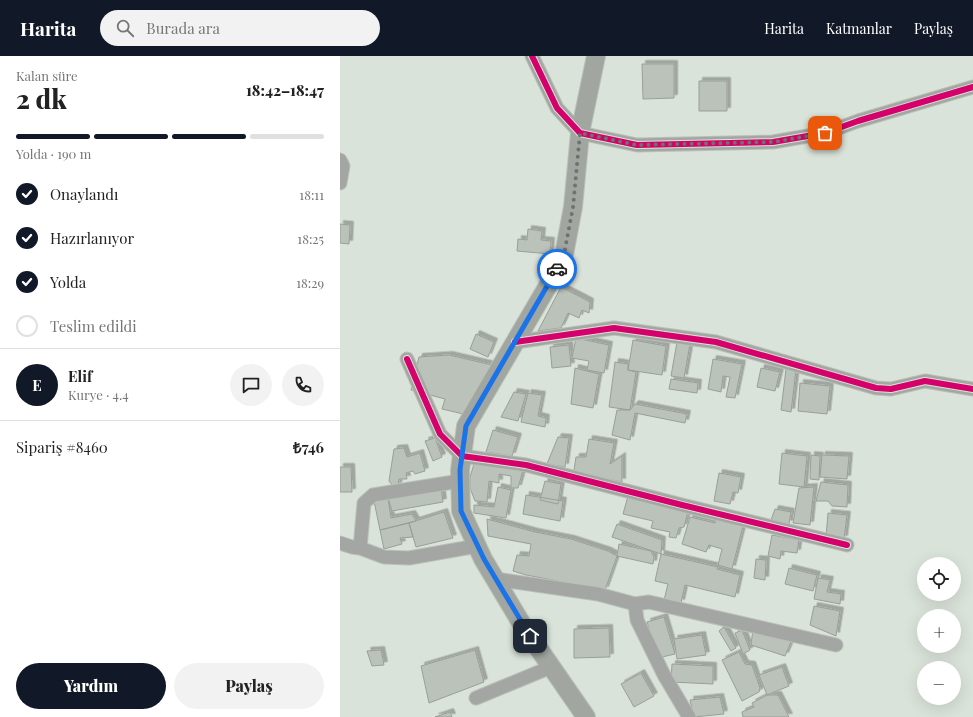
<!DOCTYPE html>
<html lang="tr">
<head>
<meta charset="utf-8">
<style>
  :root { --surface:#fff; --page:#f2f2f2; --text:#222; --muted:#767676; --line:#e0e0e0; --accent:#111827 }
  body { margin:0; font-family:"Playfair Display",serif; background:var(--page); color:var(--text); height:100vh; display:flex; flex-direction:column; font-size:15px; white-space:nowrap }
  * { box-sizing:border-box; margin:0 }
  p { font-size:13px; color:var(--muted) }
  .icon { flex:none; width:22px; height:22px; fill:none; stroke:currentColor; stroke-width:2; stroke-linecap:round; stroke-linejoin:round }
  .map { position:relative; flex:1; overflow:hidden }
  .drawer { display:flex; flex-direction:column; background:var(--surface); width:340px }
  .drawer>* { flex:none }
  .fabs { position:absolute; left:577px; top:501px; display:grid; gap:8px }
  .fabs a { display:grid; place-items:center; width:44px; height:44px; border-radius:50%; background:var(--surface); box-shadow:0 4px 16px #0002; font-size:20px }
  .pin { position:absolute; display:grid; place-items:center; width:34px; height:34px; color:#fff; margin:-17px; border-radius:8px; box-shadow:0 2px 6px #0006 }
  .courier { position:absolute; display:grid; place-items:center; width:40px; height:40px; margin:-20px; border:3px solid #1a73e8; border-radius:50%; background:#fff; color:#222; box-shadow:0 1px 5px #0007 }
  .summary em { font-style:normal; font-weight:800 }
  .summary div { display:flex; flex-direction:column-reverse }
  .summary { display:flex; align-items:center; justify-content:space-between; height:68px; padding:0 16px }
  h1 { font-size:26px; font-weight:800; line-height:30px }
  .bar { display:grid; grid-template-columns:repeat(4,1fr); gap:6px 4px; align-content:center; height:48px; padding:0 16px }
  .bar i { height:5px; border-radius:3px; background:var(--line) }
  .bar .selected { background:var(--accent) }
  .bar p { grid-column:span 4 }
  .line { display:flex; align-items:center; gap:10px; padding:0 16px; border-top:1px solid var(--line) }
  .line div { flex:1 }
  .round { display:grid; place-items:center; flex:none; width:42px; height:42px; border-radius:21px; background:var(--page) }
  ol { padding:0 16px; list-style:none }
  li { display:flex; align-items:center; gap:12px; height:44px }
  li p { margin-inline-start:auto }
  li .icon { padding:4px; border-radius:50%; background:var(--accent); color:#fff; stroke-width:4 }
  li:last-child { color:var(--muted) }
  li i { width:22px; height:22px; border:2px solid var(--line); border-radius:50% }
  .cta { display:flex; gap:8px; margin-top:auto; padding:8px 16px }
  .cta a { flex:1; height:46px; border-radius:24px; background:var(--accent); color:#fff; font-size:16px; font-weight:800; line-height:46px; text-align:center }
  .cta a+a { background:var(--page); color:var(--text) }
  header { display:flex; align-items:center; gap:24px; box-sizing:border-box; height:56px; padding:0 20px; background:var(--accent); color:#fff }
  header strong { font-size:19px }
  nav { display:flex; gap:22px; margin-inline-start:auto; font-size:14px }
  .search { width:280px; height:36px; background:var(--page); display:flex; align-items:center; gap:10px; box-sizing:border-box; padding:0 14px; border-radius:22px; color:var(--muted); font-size:15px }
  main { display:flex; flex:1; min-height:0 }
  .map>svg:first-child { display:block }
  .building { fill:#bbc2ba; stroke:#989f98; filter:url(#shadow) }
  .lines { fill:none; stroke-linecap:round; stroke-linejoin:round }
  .minor-casing { stroke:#b9c0b8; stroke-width:15 }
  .secondary-casing { stroke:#b9c0b8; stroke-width:20 }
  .minor { stroke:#a3a6a3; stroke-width:13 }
  .secondary { stroke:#a1a6a0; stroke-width:18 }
  .cycleway-casing { stroke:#d6e7d5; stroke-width:8 }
  .cycleway { stroke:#d6006c; stroke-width:6 }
  .done { stroke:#6c746c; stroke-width:4; stroke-dasharray:0 7.2 }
  .route { stroke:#1a73e8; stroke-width:5 }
</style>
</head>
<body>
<header>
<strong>Harita</strong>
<div class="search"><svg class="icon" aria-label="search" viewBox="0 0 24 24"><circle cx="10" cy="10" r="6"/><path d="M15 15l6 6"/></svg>Burada ara</div>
<nav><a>Harita</a><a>Katmanlar</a><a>Paylaş</a></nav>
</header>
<main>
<section class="drawer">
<div class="summary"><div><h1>2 dk</h1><p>Kalan süre</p></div><em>18:42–18:47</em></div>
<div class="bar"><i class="selected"></i><i class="selected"></i><i class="selected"></i><i></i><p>Yolda · 190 m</p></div>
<ol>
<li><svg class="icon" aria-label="check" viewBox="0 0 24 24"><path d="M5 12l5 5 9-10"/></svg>Onaylandı<p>18:11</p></li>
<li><svg class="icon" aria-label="check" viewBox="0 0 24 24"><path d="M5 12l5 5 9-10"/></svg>Hazırlanıyor<p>18:25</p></li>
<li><svg class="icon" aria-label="check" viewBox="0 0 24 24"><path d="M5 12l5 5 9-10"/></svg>Yolda<p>18:29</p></li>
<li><i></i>Teslim edildi</li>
</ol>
<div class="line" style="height:72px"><b class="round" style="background:var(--accent);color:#fff">E</b><div><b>Elif</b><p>Kurye · 4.4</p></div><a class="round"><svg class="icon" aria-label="chat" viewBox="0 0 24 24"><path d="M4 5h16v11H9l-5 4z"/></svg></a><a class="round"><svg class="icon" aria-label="phone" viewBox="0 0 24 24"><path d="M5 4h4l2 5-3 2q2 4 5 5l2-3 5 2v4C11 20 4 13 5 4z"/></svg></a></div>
<div class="line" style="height:52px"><div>Sipariş #8460</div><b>₺746</b></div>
<div class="cta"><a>Yardım</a><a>Paylaş</a></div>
</section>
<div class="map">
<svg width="633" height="661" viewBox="0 0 633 661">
  <defs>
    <filter id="shadow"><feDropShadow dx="3.5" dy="-3.5" stdDeviation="0" flood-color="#0004"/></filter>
  </defs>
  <rect width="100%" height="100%" fill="#dae3d9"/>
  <path class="building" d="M302 8H334V42L303 43Z
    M359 25H387V55H359Z
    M0 168 10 169 9 188 0 187Z
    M188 173 202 175 201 184 211 185 210 198 177 195 178 183 187 184Z
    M221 231 250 246 249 257 242 254 239 262 228 257 221 272 198 275Z
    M136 278 154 286 148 301 130 293Z
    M236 282 269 289 264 317 247 314 249 305 232 302Z
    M293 284 326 290 322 319 288 314Z
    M337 286 350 288 344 322 331 320Z
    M229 289 231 310 212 312 210 291Z
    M109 299 152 309 132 360 102 353 105 343 71 334 79 301Z
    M373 303 402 308 395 342 386 341 390 321 383 320 381 336 368 333Z
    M275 306 288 308V314L296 316 290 354 269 351Z
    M235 312 259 318 253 352 231 348Z
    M421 312 440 316 435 335 417 331Z
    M446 313 456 314 451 356 441 354Z
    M331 323 358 327 357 337 329 333Z
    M460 327 490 330 487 358 458 355Z
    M174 336 186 338 178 365 161 361Z
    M188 337 202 339 198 360 206 362 205 371 181 366Z
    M295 348 347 358 345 367 295 357 290 384 272 379 277 354H290Z
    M153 374 178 381 172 400 146 396Z
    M218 381 229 382 225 411 207 408Z
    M95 382 102 401 93 405 85 385Z
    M249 383 274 387 270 408 282 400V426L243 418 234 414 236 401H246Z
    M64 392 67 401 80 397 85 415 75 418 73 415 66 417 67 423H59L58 430H53L49 425 54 393Z
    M442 397 467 400 464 431 439 428Z
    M471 399 480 400 479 424 470 423Z
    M482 399 509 400 507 423 480 421Z
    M134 408 183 414 178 432H171V420L159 418V427L149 425 147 446 135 445 130 432V421Z
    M0 411H11L12 436H0Z
    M379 417 401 421 398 437 393 436 390 448 374 445Z
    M205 425 221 428 218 448 200 444Z
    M481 426 508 429 507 451 492 450 488 445H476Z
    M158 431 171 434 166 462 134 457V449L154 451Z
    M474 431 470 469 453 467 459 432Z
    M101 432 103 446 52 455 48 442Z
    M186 439 223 445 220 465 183 458Z
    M288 440 348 455 344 471 339 472 336 482 329 481 330 476 311 472 313 465 283 458Z
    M48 442 51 462 72 458 76 465 40 474 34 445Z
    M435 453 451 456 449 468 431 464Z
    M104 456 113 482 76 491 69 467Z
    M488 457 507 459 504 483 486 481Z
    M350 461 375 467 376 462 403 470 392 513 378 509 382 493 369 489 366 496 342 488Z
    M147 463 195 476 231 483 268 495 277 500 265 534 186 519 173 515 177 499 189 500 191 488 148 480Z
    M69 467 73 481 60 482 62 488 44 493 40 474Z
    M277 468 322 484 321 498 272 481Z
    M432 479 459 484 457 497 441 495 440 503 428 500Z
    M279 488 311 495 314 501 313 508 277 500Z
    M321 498 378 511 377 513 400 519 395 541 345 529 341 547 324 544 328 528 315 525Z
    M416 503 426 504 425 524 414 522Z
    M449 512 477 519 473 535 445 528Z
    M478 522 490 524 487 536 501 538 500 548 474 543Z
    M474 550 500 555 496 580 470 569Z
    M324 561 335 598 318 602 307 566Z
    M384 571 396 592 391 595 379 575Z
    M269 572 270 601 234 602V573Z
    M413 573 451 586 445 600 411 589Z
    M402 574 410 594 403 598 395 577Z
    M362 579 366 599 337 603 334 583Z
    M41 594 44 609 32 610 27 595Z
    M135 594 144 626 89 647 81 610Z
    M399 596 405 608 412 609 420 632 419 636 402 645 382 604Z
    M332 608 373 610V628L331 626Z
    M442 611 449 630 427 639 419 619Z
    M301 617 314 640 294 651 281 628Z
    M427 639H438L449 661H403L402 656 414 651 412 647Z
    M380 641 384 658 354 661 350 644Z
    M110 656 112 661H95Z"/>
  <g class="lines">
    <defs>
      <path id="minor" d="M192 0 217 52 240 77 297 89 433 86 485 77 518 65 633 31
        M0 104 3 110 0 127
        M175 286 274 272 376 286 536 332 551 333 585 325 633 333
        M67 303 100 378 122 400 186 409 342 449 507 489
        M0 487 12 491 20 492 44 501 69 502 137 490
        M20 492 24 447 33 439 120 425
        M155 523 258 538 295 548 309 546 496 589
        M295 548 297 564 324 619 349 661
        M136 642 211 611"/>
      <path id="secondary" d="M246 661 183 570 143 503 121 455 120 414 126 370 223 204 233 151 240 77 256 0"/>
    </defs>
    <use href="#minor" class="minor-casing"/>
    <use href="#secondary" class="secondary-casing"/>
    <use href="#minor" class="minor"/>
    <use href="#secondary" class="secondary"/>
    <defs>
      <path id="cycleway" d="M192 0 217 52 240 77 297 89 433 86 485 77 518 65 633 31
        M175 286 274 272 376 286 536 332 551 333 585 325 633 333
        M67 303 100 378 122 400 186 409 342 449 507 489"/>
    </defs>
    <use href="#cycleway" class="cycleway-casing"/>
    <use href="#cycleway" class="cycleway"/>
  </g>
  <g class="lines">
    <path class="done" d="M217 213 223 204 233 151 240 77 297 89 433 86 485 77"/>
    <path class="route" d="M190 580 144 503 121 455 120 414 126 370 217 213"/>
  </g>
</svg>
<div class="fabs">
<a><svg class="icon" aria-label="locate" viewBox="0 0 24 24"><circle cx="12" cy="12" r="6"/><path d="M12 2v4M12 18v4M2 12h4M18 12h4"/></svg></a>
<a>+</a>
<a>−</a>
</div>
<div class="pin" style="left:485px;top:77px;background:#ea580c"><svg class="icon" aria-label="bag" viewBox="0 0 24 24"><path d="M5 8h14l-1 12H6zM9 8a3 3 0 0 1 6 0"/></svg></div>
<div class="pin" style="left:190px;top:580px;background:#1f2937"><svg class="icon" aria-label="home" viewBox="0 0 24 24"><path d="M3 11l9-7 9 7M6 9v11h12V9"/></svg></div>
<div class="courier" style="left:217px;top:213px"><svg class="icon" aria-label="car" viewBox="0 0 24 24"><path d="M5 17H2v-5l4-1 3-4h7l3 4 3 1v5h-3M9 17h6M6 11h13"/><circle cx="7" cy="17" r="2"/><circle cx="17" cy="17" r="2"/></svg></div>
</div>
</main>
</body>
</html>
